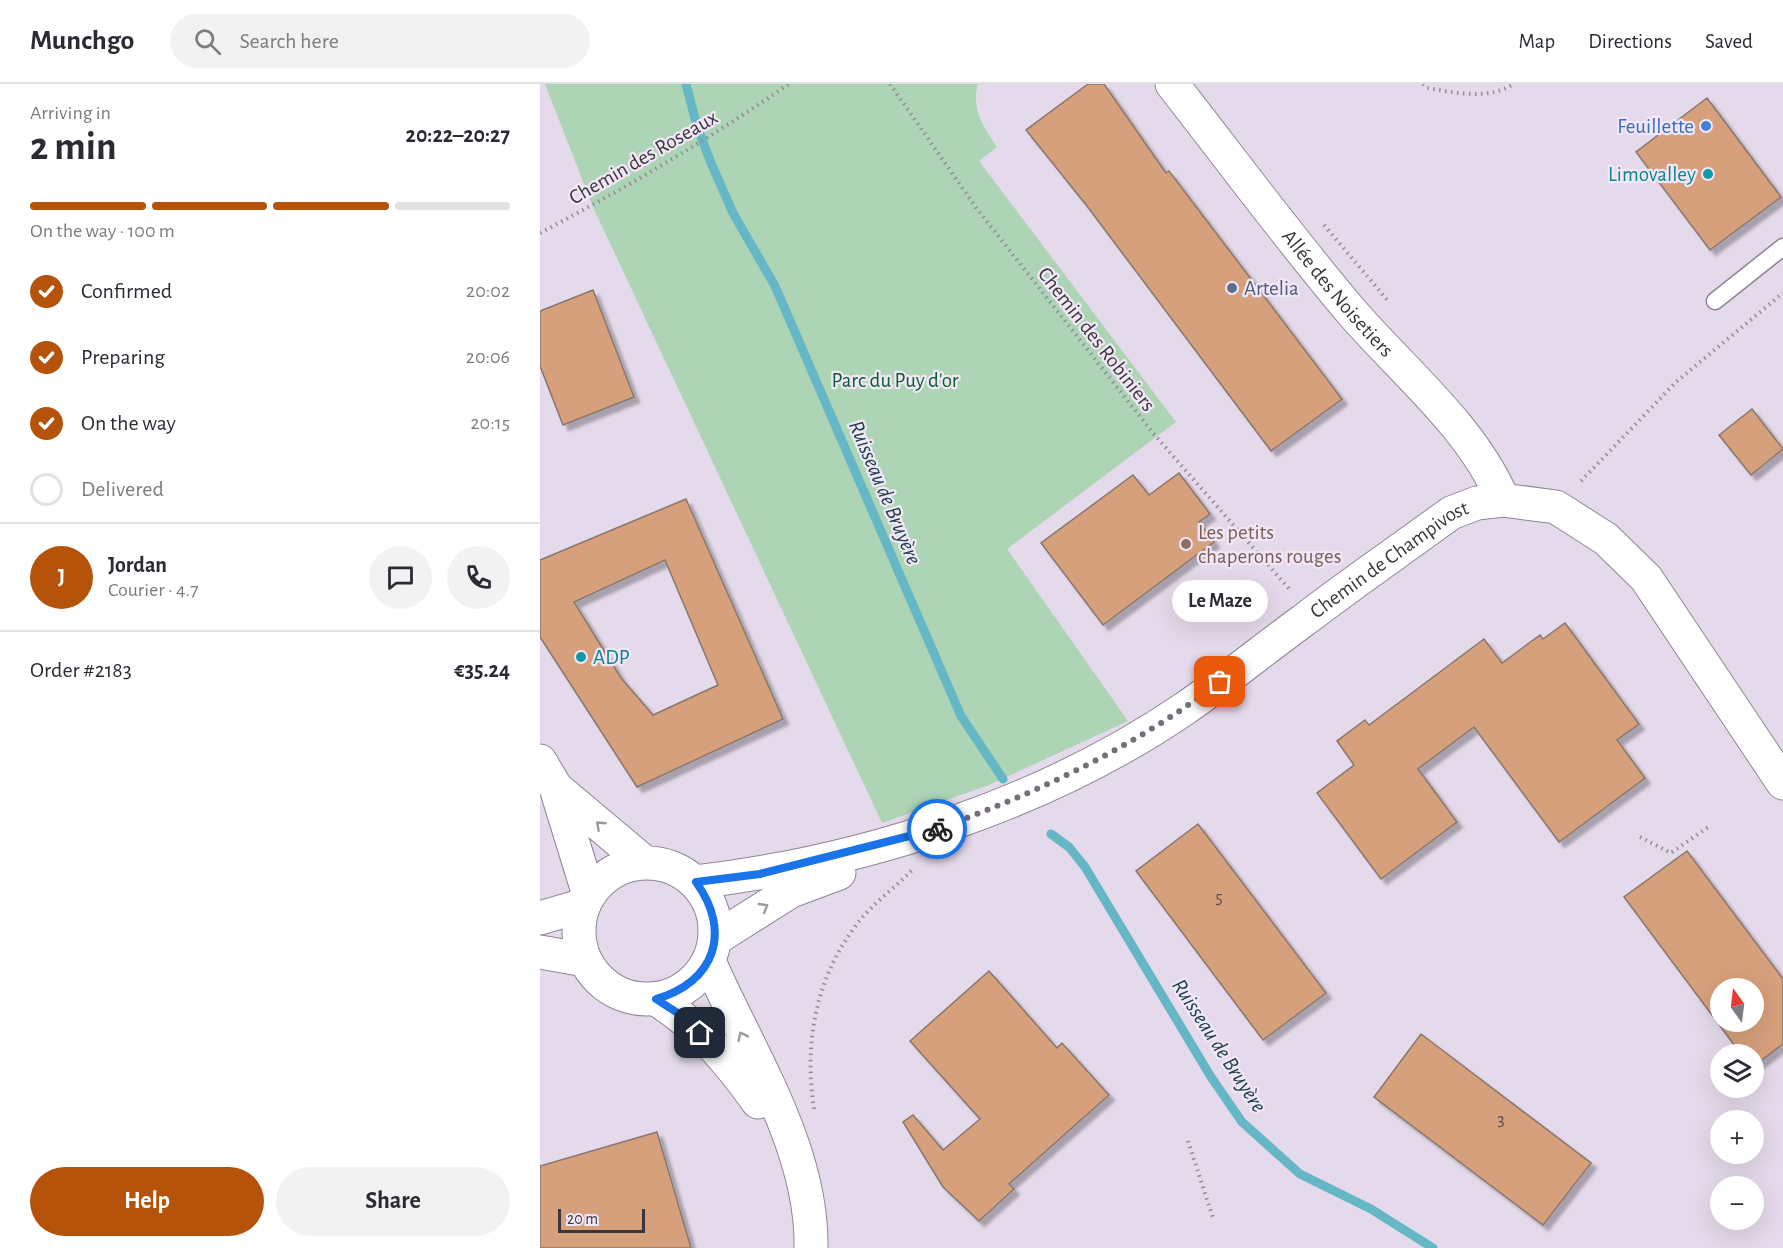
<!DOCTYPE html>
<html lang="en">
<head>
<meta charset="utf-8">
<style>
  :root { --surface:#fff; --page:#f2f2f3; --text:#2b2b33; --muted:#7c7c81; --line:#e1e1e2; --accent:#b45309 }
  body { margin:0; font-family:"Alegreya Sans",sans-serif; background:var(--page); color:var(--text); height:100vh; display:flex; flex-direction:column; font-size:22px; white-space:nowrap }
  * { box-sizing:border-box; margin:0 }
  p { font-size:20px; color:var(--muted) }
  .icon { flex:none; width:33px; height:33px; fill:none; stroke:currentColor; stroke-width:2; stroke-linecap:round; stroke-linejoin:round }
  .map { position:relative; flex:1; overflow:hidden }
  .sheet { display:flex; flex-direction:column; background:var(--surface); width:540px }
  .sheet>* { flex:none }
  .needle { width:39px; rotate:346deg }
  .tools { position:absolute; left:1170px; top:894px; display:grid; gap:12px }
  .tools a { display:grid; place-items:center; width:54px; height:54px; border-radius:50%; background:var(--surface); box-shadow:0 6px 24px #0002; font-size:30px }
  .scale { position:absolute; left:18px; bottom:15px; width:87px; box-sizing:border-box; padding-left:6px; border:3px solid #3a363c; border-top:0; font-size:16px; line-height:21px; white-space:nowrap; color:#3a363c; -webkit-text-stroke:4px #f2e7f8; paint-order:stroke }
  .pin { position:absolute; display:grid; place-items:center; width:51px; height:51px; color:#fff; margin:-26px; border-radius:12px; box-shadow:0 3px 9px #0006 }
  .courier { position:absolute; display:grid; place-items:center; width:60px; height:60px; margin:-30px; border:4px solid #1a73e8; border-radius:50%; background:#fff; color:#222; box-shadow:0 2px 8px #0007 }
  .bubble { position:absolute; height:42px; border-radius:21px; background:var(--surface); box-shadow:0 6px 24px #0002; font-size:20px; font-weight:700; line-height:42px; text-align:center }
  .overview em { font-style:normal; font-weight:700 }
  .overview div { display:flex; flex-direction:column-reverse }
  .overview { display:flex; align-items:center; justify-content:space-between; height:102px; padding:0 30px }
  h1 { font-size:39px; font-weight:700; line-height:45px }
  .bar { display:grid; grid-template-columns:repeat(4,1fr); gap:9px 6px; align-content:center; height:72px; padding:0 30px }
  .bar i { height:8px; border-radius:4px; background:var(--line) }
  .bar .selected { background:var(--accent) }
  .bar p { grid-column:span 4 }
  .line { display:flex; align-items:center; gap:15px; padding:0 30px; border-top:2px solid var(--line) }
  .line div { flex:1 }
  .round { display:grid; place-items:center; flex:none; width:63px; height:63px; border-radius:32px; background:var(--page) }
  ol { padding:0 30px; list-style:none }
  li { display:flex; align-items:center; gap:18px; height:66px }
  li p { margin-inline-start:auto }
  li .icon { padding:6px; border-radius:50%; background:var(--accent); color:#fff; stroke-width:4 }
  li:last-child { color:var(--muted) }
  li i { width:33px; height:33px; border:3px solid var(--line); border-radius:50% }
  .button { display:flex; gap:12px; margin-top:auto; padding:12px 30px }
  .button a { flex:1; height:69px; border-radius:36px; background:var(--accent); color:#fff; font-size:24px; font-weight:700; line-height:69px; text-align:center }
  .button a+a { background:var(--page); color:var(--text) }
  header { display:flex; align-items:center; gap:36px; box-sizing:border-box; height:84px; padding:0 30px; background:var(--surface); border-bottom:2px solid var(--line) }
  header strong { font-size:28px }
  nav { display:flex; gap:33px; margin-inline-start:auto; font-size:21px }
  .search { width:420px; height:54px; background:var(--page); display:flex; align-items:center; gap:15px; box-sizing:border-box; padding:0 21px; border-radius:33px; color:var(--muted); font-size:22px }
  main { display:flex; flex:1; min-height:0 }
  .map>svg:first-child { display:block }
  .green { fill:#add4b4 }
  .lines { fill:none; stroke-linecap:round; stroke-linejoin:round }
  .stream { stroke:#65b7c6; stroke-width:9 }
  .building { fill:#d7a07c; stroke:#87776d; stroke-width:1.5; fill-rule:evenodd; filter:url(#shadow) }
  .lane-casing { stroke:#8e8594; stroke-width:19 }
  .street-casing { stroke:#8e8594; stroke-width:35 }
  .secondary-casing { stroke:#8e8594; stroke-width:35 }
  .path { stroke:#938b97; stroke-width:4; stroke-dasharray:1.5 4.5; stroke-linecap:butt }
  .lane { stroke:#fff; stroke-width:16 }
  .street { stroke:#fff; stroke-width:33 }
  .secondary { stroke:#fff; stroke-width:33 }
  .oneway { stroke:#9c9a9e }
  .done { stroke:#766f79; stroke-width:6; stroke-dasharray:0 10.8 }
  .route { stroke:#1a73e8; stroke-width:8 }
  .shop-dot { fill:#3f7fe0; stroke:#f2e7f8; stroke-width:2 }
  .culture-dot { fill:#0f9aa8; stroke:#f2e7f8; stroke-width:2 }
  .service-dot { fill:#5c6f8a; stroke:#f2e7f8; stroke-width:2 }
  .education-dot { fill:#8d6e63; stroke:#f2e7f8; stroke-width:2 }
  .labels { text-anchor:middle; stroke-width:4.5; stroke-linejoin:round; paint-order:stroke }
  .number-label { font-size:18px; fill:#61504c }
  .shop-label { font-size:21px; fill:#366cbe; stroke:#f2e7f8; text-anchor:end }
  .street-label { font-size:21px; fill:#3a363c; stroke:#f2e7f8 }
  .culture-label { font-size:21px; fill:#0d838f; stroke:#f2e7f8; text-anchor:end }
  .service-label { font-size:21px; fill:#4e5e75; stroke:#f2e7f8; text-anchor:start }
  .park-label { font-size:21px; fill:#095f2b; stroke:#f2e7f8 }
  .education-label { font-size:21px; fill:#785e54; stroke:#f2e7f8; text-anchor:start }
  .water-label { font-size:22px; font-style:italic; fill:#194047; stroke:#f2e7f8 }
</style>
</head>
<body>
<header>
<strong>Munchgo</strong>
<div class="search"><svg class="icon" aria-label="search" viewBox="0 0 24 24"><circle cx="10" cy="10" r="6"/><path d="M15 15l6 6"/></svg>Search here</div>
<nav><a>Map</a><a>Directions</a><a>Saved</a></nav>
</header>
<main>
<section class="sheet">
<div class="overview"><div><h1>2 min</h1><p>Arriving in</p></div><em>20:22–20:27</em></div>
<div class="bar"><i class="selected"></i><i class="selected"></i><i class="selected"></i><i></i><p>On the way · 100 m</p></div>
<ol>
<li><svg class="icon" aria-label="check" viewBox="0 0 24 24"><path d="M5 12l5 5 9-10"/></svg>Confirmed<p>20:02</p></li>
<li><svg class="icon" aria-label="check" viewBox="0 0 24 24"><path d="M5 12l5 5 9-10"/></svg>Preparing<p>20:06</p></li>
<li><svg class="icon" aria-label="check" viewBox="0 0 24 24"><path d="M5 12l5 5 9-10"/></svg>On the way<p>20:15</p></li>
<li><i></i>Delivered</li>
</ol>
<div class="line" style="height:108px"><b class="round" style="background:var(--accent);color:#fff">J</b><div><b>Jordan</b><p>Courier · 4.7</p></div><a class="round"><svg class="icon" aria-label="chat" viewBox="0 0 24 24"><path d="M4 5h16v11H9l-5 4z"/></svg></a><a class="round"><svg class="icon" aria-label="phone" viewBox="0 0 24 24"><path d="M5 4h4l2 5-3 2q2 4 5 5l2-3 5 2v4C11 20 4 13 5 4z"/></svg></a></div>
<div class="line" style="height:78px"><div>Order #2183</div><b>€35.24</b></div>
<div class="button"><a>Help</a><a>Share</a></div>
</section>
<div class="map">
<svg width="1243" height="1164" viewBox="0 0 1243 1164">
  <defs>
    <filter id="shadow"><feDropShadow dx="5.5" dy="5.5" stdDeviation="1.5" flood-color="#0004"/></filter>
  </defs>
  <rect width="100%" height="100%" fill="#e5daeb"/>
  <path class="green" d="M5 0H438C431 25 443 42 457 63L439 77 636 338 467 465 588 637 449 701 342 739 53 123Z"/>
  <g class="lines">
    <path class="stream" d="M146 0 157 42 171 79 193 129 235 202 421 632 463 695
      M511 750 529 763 545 783 671 993 702 1038 760 1090 831 1125 893 1164"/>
  </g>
  <path class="building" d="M548 0H564L626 89 629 87 802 315 731 367 547 122 486 46Z
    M1167 14 1241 113 1170 166 1096 68Z
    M53 206 94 313 23 341 0 282V227Z
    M1212 325 1243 365 1211 391 1179 351Z
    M639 389 670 430 659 438 674 458 563 541 501 459 593 391 609 411Z
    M146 415 243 635 97 703 0 553V476ZM125 476 178 601 113 631 81 594 34 518Z
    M1025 539 1099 640 1077 656 1105 694 1019 758 934 643 878 685 917 738 841 795 777 709 814 681 797 657 825 636 829 641 944 555 962 579 1000 551 1003 555Z
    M658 740 786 909 723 956 596 787Z
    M1147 767 1243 895V960L1214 982V970H1201L1084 813ZM1180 904H1214V938H1180Z
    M449 887 517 964 522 959 569 1011 469 1100 474 1105 439 1137 403 1103 363 1038 373 1031 403 1066 440 1035 370 957Z
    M881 950 1051 1079 1003 1141 834 1013Z
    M117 1048 151 1164H0V1082Z"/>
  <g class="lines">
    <defs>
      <path id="lane" d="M1175 217 1243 163"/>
      <path id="street" d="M0 834 44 821
        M0 868 45 876"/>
      <g id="secondary">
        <path id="s1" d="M632 0C691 75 748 153 810 226 862 287 931 341 963 416"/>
        <path d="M0 677 16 704 49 811"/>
        <path d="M16 704 104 778"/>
        <circle cx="107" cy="847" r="68"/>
        <path id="s2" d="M156 798C324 778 503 721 644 625 685 597 724 565 764 536 812 499 862 465 911 429L937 419 963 416 1016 423 1066 455 1106 494 1243 699"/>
        <path d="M175 855 251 807 299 789"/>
        <path d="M169 877C208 967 273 1064 271 1164"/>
        <path d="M116 915C160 943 188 976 218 1018"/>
      </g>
    </defs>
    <use href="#lane" class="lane-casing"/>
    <use href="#street" class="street-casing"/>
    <use href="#secondary" class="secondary-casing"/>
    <path class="path" d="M350 0 437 125 613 349 751 507
      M883 0 887 4C913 8 949 17 973 0
      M784 141 849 218
      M0 149C86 104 169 55 249 0
      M1041 397 1136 298 1243 209
      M1100 753 1131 769 1171 741
      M274 1025C264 961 275 897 314 844 330 821 354 805 373 785
      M648 1057 673 1134"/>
    <use href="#lane" class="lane"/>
    <use href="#street" class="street"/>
    <use href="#secondary" class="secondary"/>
  </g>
  <defs><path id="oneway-chevron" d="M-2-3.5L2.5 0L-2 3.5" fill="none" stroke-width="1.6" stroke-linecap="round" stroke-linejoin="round" transform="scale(1.5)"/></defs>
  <g class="oneway">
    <use href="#oneway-chevron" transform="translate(60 741) rotate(-137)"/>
    <use href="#oneway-chevron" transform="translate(224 823) rotate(-31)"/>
    <use href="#oneway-chevron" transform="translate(202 952) rotate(-116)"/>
  </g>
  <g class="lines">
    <path class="done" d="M397 745C497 709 595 663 680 598"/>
    <path class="route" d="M160 949 147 935 116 915C175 898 192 848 156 798L220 790 397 745"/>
  </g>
  <circle class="shop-dot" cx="1166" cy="42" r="6"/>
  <g class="culture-dot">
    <circle cx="1168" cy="90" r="6"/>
    <circle cx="41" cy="573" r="6"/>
  </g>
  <circle class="service-dot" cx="692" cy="204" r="6"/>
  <circle class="education-dot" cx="646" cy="460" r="6"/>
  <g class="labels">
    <g class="number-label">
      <text x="679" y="819">5</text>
      <text x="961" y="1041">3</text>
    </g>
    <g class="shop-label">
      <text x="1154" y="49">Feuillette</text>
    </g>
    <g class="street-label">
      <text transform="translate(103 73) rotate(-30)" y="7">Chemin des Roseaux</text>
      <text dy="7" stroke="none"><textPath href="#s1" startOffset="267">Allée des Noisetiers</textPath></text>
      <text transform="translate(557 255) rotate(52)" y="7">Chemin des Robiniers</text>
      <text dy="7" stroke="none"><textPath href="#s2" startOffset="777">Chemin de Champivost</textPath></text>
    </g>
    <g class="culture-label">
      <text x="1156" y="97">Limovalley</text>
      <text x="53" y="580" text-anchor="start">ADP</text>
    </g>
    <g class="service-label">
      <text x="704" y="211">Artelia</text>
    </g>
    <g class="park-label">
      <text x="355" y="303">Parc du Puy d'or</text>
    </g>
    <g class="education-label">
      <text x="658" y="455">Les petits<tspan x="658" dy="24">chaperons rouges</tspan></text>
    </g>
    <g class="water-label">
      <text transform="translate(346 408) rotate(67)" y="8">Ruisseau de Bruyère</text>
      <text transform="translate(680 961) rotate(57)" y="8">Ruisseau de Bruyère</text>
    </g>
  </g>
</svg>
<div class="tools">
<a><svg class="needle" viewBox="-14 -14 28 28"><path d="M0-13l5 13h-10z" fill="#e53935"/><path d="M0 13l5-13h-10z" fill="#7c7c81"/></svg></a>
<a><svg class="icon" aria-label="layers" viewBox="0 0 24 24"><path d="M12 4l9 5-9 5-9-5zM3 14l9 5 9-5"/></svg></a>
<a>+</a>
<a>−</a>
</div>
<div class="scale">20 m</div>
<div class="pin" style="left:680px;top:598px;background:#ea580c"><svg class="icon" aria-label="bag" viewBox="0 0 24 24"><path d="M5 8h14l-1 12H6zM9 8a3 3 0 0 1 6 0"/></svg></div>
<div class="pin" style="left:160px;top:949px;background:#1f2937"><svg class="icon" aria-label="home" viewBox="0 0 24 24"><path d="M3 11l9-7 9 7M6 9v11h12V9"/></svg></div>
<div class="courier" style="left:397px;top:745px"><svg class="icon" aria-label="bike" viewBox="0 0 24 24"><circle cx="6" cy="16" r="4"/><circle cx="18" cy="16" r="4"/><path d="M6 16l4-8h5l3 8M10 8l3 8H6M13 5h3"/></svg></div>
<div class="bubble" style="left:632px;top:496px;width:96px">Le Maze</div>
</div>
</main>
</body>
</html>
